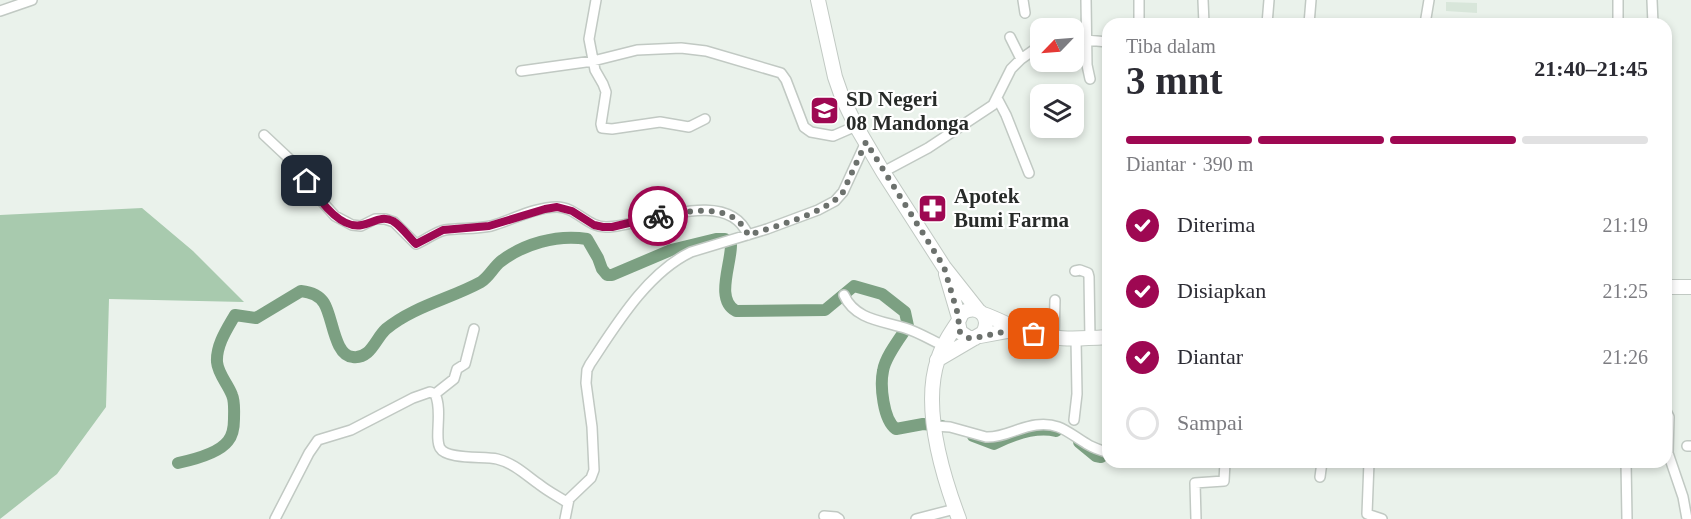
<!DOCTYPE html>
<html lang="id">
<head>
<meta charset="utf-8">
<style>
  :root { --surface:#fff; --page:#f2f2f3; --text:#2b2b33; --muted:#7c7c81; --line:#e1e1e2; --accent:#9e0852 }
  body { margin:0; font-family:Georgia,serif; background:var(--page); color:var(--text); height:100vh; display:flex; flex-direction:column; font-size:22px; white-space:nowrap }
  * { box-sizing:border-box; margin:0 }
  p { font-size:20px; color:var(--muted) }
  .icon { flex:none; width:33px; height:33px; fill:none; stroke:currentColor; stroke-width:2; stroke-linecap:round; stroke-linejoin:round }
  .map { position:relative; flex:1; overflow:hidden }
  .panel { position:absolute; left:1102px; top:18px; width:570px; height:450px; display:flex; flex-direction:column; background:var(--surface); border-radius:18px; box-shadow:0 3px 9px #0003 }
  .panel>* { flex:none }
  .needle { width:39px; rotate:245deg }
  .controls { position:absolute; left:1030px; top:18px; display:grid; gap:12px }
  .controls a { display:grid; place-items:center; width:54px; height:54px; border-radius:12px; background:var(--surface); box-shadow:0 3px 9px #0003; font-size:30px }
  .pin { position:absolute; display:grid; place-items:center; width:51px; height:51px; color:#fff; margin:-26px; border-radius:12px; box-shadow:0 3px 9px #0006 }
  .courier { position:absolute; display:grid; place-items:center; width:60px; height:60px; margin:-30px; border:4px solid #9e0852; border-radius:50%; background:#fff; color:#222; box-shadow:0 2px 8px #0007 }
  .overview em { font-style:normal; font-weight:700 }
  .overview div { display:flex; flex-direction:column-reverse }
  .overview { display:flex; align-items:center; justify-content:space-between; height:102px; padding:0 24px }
  h1 { font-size:39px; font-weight:700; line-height:45px }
  .bar { display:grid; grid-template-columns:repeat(4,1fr); gap:9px 6px; align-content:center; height:72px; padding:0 24px }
  .bar i { height:8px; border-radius:4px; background:var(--line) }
  .bar .on { background:var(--accent) }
  .bar p { grid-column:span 4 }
  ol { padding:0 24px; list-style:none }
  li { display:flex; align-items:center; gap:18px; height:66px }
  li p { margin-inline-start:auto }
  li .icon { padding:6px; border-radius:50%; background:var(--accent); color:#fff; stroke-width:4 }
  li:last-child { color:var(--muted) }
  li i { width:33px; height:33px; border:3px solid var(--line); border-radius:50% }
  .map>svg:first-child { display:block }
  .built { fill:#d8e6da }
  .green { fill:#a8caae }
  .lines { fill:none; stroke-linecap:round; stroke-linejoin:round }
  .river { stroke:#7ca082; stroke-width:12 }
  .minor-casing { stroke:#c1c9c3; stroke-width:12 }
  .highway-casing { stroke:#c1c9c3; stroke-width:16 }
  .minor { stroke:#fff; stroke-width:9 }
  .highway { stroke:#fff; stroke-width:14 }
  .done { stroke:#6c716d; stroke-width:6; stroke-dasharray:0 10.8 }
  .route { stroke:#9e0852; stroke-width:8 }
  .labels { text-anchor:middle; stroke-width:4.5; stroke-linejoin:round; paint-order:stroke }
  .poi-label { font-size:21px; font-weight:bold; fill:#282b29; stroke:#fff; text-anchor:start }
</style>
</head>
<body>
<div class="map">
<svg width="1691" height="519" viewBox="0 0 1691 519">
  <rect width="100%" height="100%" fill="#eaf2eb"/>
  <path class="built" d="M1446 2 1477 3V13L1446 11Z"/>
  <path class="green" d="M142 208 193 251 244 302 109 299 106 407 57 474 0 519V215Z"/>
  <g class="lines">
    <path class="river" d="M973 436 994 444C1012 435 1035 426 1056 431
      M1079 442 1096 456 1101 457 1108 452
      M178 463C192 460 219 453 228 441 233 435 234 425 234 419 234 411 235 402 232 395 228 384 218 374 217 362 216 345 227 329 235 315L256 318 301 291C310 292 319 295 324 303 333 317 334 356 353 357 371 359 375 339 386 329 414 306 450 299 481 282 489 277 493 268 500 262 523 244 557 234 587 239L598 258 602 269 607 275H612L671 250 716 239H725L731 245C731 265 715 300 736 311L825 310 854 286 882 294 905 312 908 326C900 338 885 357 883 371 880 385 883 420 896 429L923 424 942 426"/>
    <defs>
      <path id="minor" d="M596 0 589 39 595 70 603 84 606 92 601 124 602 128 612 129 660 122 689 127 705 119
        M1023 0 1025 13
        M1086 0 1087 65 1090 79
        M1139 0V24
        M1203 0 1204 24
        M1618 0V24
        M1652 0 1653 24
        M0 11 32 0
        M1267 24 1269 0
        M1309 24 1311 0
        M1425 24 1429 0
        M1010 37 1021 59
        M1074 39 1108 42
        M521 71 593 61 637 50 681 48 706 51 781 73 786 80 804 127 811 132 833 136 856 126
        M997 98 1006 115 1029 173
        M264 135 297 166 317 196 335 216 352 225 361 226 375 219H385L394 222 416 244C426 240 435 232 445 230 460 228 476 229 491 226 512 220 535 207 557 207 576 207 588 228 607 227 644 226 727 185 748 235
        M883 172 928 148 993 105 1011 69 1021 59 1041 45
        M1075 271 1080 270 1088 273 1089 277 1090 339
        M844 295C855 320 883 321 905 328 918 332 931 340 944 346
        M1054 337 1055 300
        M435 394 454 379 457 369 465 364 474 329
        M1666 411 1669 417 1668 453 1683 497 1687 519
        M1074 420 1077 394 1076 339
        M934 426 950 427 986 437C1003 438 1019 427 1036 425 1060 422 1068 433 1087 444 1093 448 1101 450 1108 453
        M1687 446H1691
        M1369 462 1367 514 1382 519
        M1626 462 1627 519
        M1320 477 1322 462
        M824 516 836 517 839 519
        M275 519 309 453 318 440 351 430 413 398 430 392 435 394C443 410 434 437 440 448 447 460 484 456 497 459 514 463 527 476 540 485 549 492 559 497 568 503
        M565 519 569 499 591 478 594 470 592 427 586 383 587 370 590 364C616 325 647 273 691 252L767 229 818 210 835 201 843 192 866 142
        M916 519 955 509
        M1196 519 1195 483 1224 481 1225 462"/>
      <path id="highway" d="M818 0 835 77 842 97 856 126 883 172 944 267 978 310
        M946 274 959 318
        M1666 287H1691
        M983 314C995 318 1006 324 1018 329 1046 341 1079 339 1108 337
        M958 322C950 334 942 346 938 359 922 406 942 474 959 519
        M980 336 1018 329
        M937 360 983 333C992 317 978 303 962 313L958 322 960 332 969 338H975"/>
    </defs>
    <use href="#minor" class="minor-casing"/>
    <use href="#highway" class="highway-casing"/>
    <use href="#minor" class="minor"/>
    <use href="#highway" class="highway"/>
  </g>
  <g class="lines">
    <path class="done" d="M658 216C687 212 733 200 748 235 771 228 829 212 843 192L866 142 944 267 959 318 958 327 960 332 969 338H975L1018 329 1034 334"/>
    <path class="route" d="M307 181C317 197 339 230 362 225 373 223 381 215 393 221 401 226 409 237 416 244L443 230 489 226 545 209 557 207 572 211 594 225 603 227H612L658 216"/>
  </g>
  <defs>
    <symbol id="school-square" viewBox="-11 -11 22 22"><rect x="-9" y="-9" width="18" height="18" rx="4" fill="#9e0852" stroke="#fff"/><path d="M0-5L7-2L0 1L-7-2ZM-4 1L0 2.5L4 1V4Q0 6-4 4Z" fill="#fff"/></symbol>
    <symbol id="pharmacy-square" viewBox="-11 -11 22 22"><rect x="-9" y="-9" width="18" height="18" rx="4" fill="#9e0852" stroke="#fff"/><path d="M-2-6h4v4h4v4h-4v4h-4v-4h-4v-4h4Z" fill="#fff"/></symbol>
  </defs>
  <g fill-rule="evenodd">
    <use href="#school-square" x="808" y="94" width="33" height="33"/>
    <use href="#pharmacy-square" x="916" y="192" width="33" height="33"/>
  </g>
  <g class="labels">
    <g class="poi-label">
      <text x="846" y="106">SD Negeri<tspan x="846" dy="24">08 Mandonga</tspan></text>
      <text x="954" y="203">Apotek<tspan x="954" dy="24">Bumi Farma</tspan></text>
    </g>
  </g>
</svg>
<div class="controls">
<a><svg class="needle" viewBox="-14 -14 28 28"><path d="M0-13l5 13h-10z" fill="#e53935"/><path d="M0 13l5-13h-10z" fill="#7c7c81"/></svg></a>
<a><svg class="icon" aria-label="layers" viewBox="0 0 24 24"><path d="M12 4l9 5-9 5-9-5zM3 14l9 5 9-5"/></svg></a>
</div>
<div class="pin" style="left:1034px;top:334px;background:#ea580c"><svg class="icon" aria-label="bag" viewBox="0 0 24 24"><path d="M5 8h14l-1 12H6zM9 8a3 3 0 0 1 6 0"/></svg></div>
<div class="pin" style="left:307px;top:181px;background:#1f2937"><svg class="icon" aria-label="home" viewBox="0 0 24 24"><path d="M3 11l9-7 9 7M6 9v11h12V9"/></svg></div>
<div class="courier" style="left:658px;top:216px"><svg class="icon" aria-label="bike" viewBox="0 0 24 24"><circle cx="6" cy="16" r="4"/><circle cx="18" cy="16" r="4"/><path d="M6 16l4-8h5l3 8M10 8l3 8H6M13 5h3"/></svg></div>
<section class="panel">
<div class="overview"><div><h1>3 mnt</h1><p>Tiba dalam</p></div><em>21:40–21:45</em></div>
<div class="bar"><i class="on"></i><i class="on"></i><i class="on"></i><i></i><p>Diantar · 390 m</p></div>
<ol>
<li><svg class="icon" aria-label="check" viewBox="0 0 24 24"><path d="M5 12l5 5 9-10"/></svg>Diterima<p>21:19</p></li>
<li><svg class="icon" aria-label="check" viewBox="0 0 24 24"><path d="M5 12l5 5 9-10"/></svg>Disiapkan<p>21:25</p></li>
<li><svg class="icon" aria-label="check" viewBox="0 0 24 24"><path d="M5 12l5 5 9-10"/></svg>Diantar<p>21:26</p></li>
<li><i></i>Sampai</li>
</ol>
</section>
</div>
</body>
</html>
